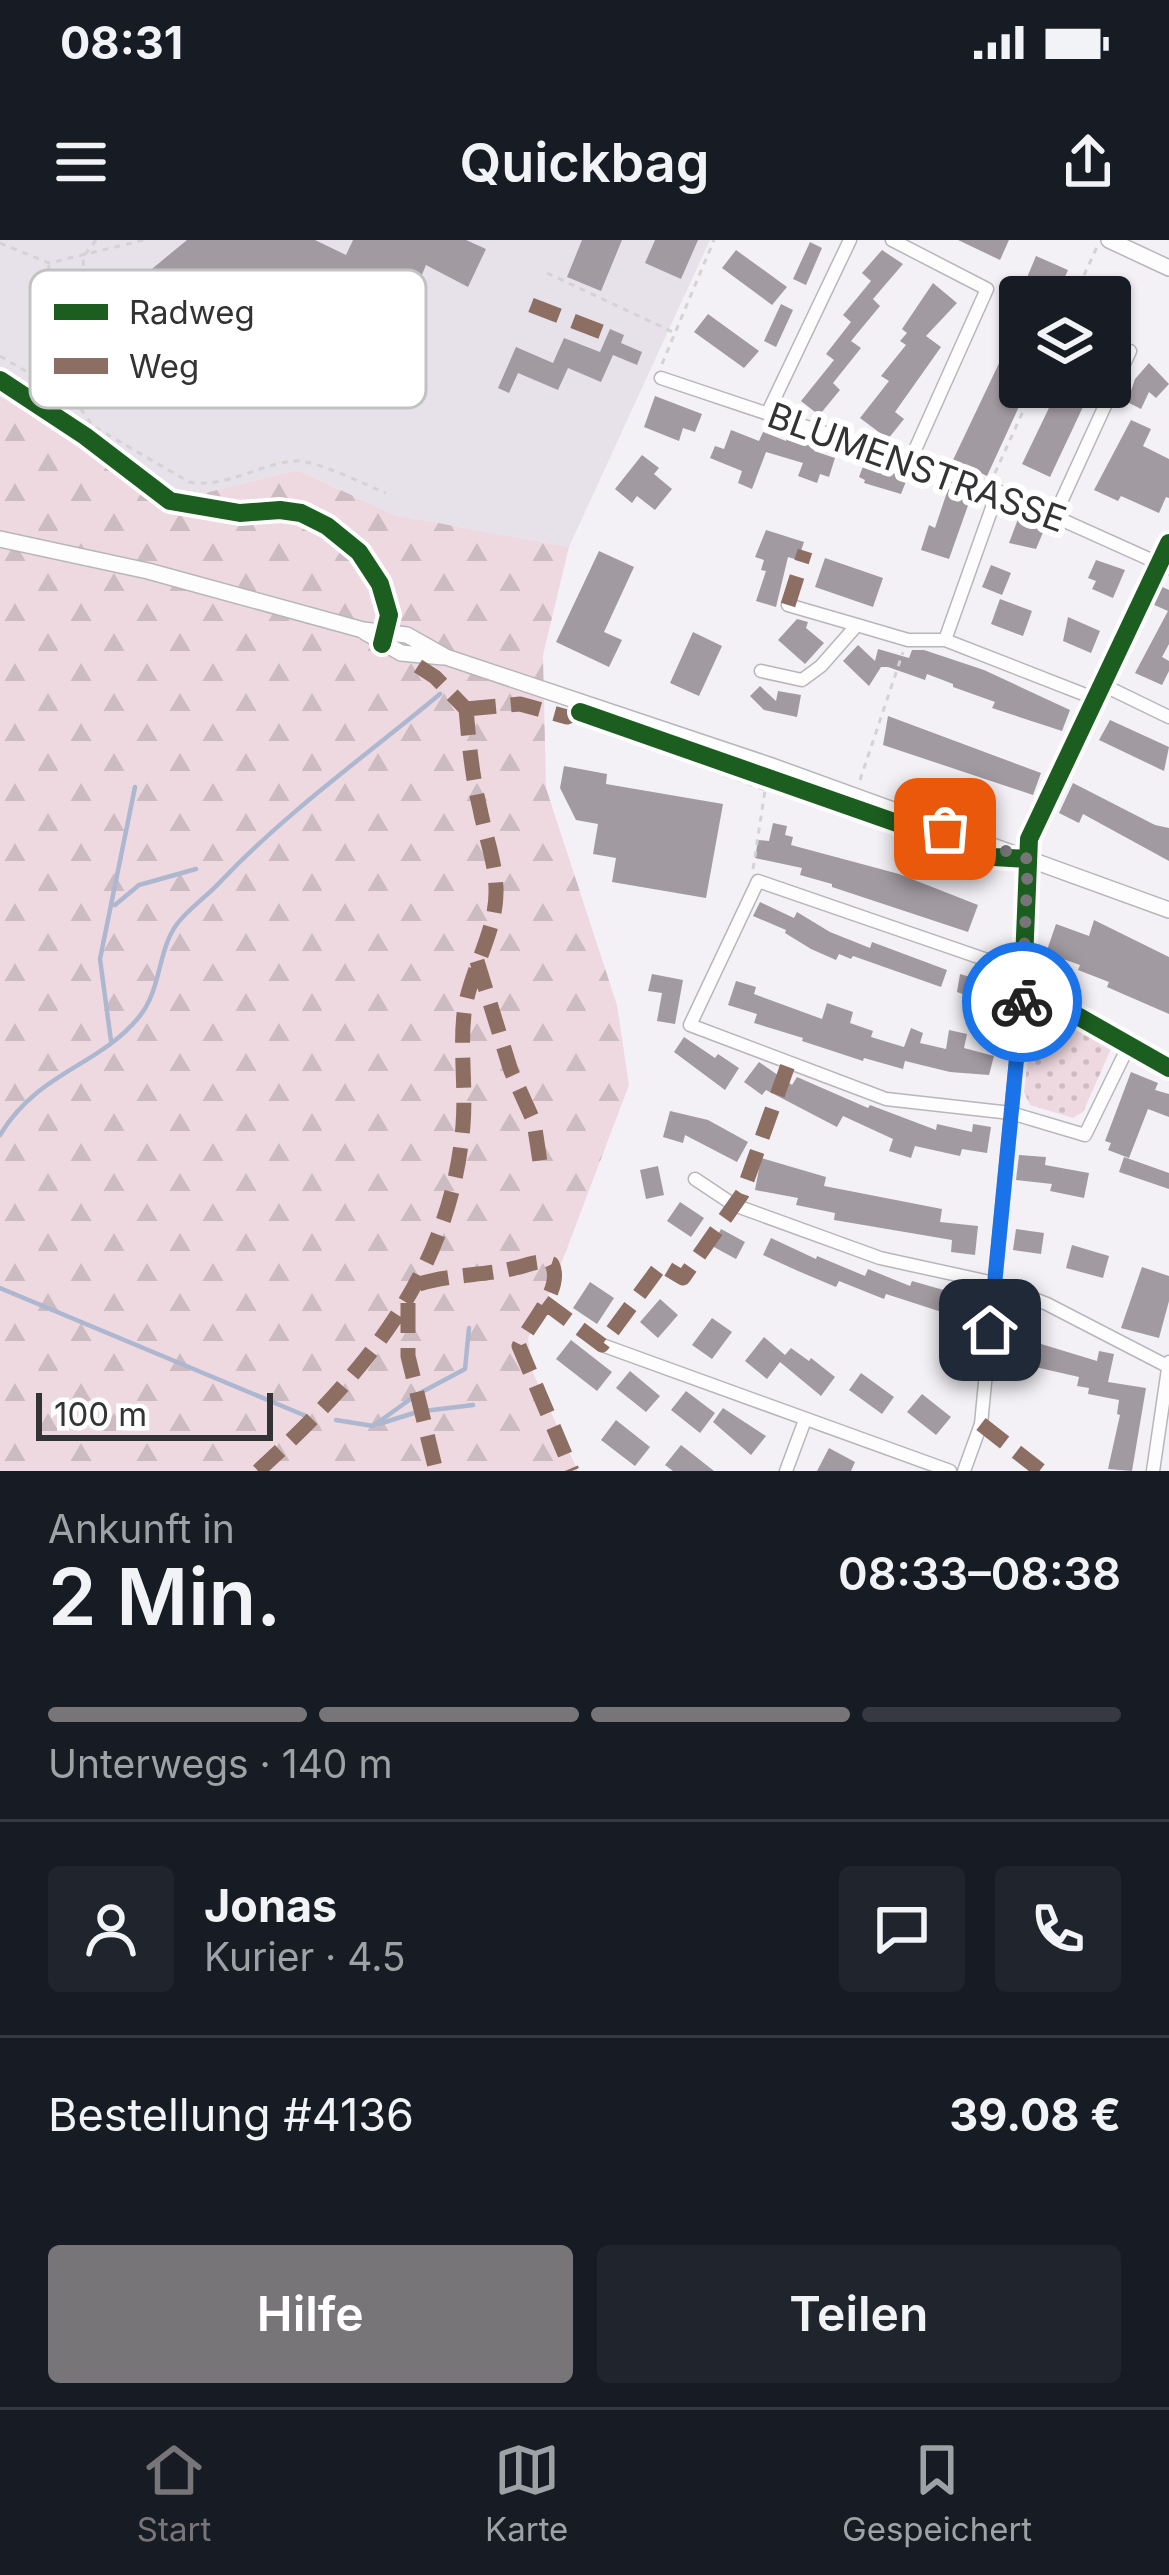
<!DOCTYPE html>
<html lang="de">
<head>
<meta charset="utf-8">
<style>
  :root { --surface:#171b24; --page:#20242c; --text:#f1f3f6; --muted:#9ea1a6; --line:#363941; --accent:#777578 }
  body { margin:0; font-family:Inter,sans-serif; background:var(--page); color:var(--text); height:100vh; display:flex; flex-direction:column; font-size:45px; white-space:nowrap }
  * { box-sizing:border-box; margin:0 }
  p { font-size:39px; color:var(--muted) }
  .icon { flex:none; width:66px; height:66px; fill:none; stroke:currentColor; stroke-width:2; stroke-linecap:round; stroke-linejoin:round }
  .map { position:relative; height:1231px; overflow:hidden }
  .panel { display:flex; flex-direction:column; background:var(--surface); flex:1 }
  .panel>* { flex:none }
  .controls { position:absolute; left:999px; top:36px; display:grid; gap:24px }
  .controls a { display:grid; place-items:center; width:132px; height:132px; border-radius:12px; background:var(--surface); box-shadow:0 3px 9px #0004; font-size:60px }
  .scale { position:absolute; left:36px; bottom:30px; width:237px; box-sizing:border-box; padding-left:12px; border:6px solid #333234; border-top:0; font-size:33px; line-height:42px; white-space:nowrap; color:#333234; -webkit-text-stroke:9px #fff; paint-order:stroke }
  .pin { position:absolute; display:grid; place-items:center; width:102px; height:102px; color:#fff; margin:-51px; border-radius:24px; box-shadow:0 6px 18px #0006 }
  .courier { position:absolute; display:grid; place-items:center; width:120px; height:120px; margin:-60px; border:9px solid #1a73e8; border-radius:50%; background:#fff; color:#222; box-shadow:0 3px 15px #0007 }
  .overview em { font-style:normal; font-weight:600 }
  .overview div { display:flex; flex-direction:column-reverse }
  .overview { display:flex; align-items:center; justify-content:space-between; height:204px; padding:0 48px }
  h1 { font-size:78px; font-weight:600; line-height:90px }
  .bar { display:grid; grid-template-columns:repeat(4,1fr); gap:18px 12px; align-content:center; height:144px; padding:0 48px }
  .bar i { height:15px; border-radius:9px; background:var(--line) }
  .bar .current { background:var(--accent) }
  .bar p { grid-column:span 4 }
  .line { display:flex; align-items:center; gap:30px; padding:0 48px; border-top:3px solid var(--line) }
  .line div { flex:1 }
  .round { display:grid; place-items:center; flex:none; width:126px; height:126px; border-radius:12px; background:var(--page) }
  .primary-button { display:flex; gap:24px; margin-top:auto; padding:24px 48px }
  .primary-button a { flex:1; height:138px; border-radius:12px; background:var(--accent); color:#fff; font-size:48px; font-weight:600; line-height:138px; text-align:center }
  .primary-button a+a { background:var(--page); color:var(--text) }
  .status { display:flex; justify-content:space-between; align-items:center; height:84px; padding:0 60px; background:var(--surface); direction:ltr }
  .status svg { height:33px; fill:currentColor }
  header { display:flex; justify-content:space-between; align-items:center; height:156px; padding:0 48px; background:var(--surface); font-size:54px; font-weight:600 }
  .dock { display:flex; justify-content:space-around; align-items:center; height:168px; border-top:3px solid var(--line); background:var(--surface); font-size:33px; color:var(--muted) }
  .dock a { display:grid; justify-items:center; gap:6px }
  .dock .current { color:var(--accent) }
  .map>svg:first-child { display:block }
  .built { fill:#e7e2ea }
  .grass { fill:url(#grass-dots) }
  .forest { fill:url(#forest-firs) }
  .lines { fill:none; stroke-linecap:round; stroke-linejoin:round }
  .stream { stroke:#adb7d0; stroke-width:4.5 }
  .building { fill:#a19aa1 }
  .minor-casing { stroke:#b8b6ba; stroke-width:15 }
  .tertiary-casing { stroke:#b8b6ba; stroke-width:18 }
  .path { stroke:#d3d3d4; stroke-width:3; stroke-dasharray:6 6; stroke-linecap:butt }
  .minor { stroke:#fdfdfe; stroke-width:12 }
  .tertiary { stroke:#fdfdfe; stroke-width:15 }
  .quiet { stroke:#8d6e63; stroke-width:15; stroke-dasharray:30 15; stroke-linecap:butt }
  .cycleway-casing { stroke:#fff; stroke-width:26 }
  .cycleway { stroke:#1b5e20; stroke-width:18 }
  .done { stroke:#777578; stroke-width:12; stroke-dasharray:0 21.6 }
  .route { stroke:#1a73e8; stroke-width:15 }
  .labels { text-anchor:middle; stroke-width:12; stroke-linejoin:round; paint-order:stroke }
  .street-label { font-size:36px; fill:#333234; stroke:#fff }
  .key { fill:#fff; stroke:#c2c2c2; stroke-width:3 }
  .key-label { font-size:33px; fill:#333234 }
</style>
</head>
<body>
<div class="status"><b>08:31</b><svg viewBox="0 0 49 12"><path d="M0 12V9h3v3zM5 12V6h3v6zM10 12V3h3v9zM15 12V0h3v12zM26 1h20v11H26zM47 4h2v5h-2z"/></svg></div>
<header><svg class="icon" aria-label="menu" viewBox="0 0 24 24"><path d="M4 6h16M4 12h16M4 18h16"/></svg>Quickbag<svg class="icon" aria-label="share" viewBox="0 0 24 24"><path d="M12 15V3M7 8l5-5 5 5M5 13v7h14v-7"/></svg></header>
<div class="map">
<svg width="1169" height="1231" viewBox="0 0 1169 1231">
  <defs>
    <pattern id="grass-dots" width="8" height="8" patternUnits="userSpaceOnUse" patternTransform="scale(3)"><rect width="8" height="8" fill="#efd9e1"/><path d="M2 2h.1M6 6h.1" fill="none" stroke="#cdbbc2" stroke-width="1.8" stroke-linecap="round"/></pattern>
    <pattern id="forest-firs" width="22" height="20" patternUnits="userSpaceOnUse" patternTransform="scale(3)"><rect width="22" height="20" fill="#efd9e1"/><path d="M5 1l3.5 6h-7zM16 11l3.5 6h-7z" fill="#cdbbc2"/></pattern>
  </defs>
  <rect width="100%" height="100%" fill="#f4f1f6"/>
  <path class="built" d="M0 0H710L569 307 395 275 297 230 189 257 170 249 0 128Z"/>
  <path class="grass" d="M1045 773 1115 800 1083 872 1073 878 1030 865 1024 852 1032 781 1037 774Z"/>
  <path class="forest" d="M0 128 170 249 189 257 297 230 395 275 569 307 543 415 546 548 617 765 629 845 552 1048 528 1098 533 1133 578 1231H0Z"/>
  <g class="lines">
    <path class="stream" d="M115 665 139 645 196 629
      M111 801 100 719 135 547
      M0 895C39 831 98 827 139 777 162 749 157 711 177 684 189 668 209 655 223 639 288 571 368 514 440 454
      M0 1048 306 1176
      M420 1153 465 1129 469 1088
      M424 1171 473 1165
      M336 1180 373 1186 412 1158
      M379 1184 414 1173"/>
  </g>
  <path class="building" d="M187 0H315L346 15 353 0H466L486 9 468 47 426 25 413 56 421 61 416 73 382 58 365 93 251 39 164 110 169 116 145 136 96 75Z
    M582 0H622L601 51 567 37Z
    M655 0H698L681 39 645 23Z
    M958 0H1009L1000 20Z
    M810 2 822 8 806 45 793 39Z
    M736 10 787 47 772 65 722 28Z
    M882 10 903 24 873 59 880 66 851 101 861 108 833 143 840 150 821 173 815 172 801 161 834 120 826 114 851 82 843 75 871 41 862 33Z
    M1036 16 1068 30 1056 57H1027L1030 50 1023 47Z
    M933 43 957 63 926 96 941 107 895 172 904 179 888 199 860 178 889 141 881 136 906 105 900 101 907 93 902 89Z
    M781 64 793 70 776 107 764 101Z
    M708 74 759 111 744 128 694 92Z
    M1020 79V147H1028L987 236 953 220Z
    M610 89 624 95 621 103 642 112 637 125 613 115 601 142 568 128 558 150 518 133 509 153 498 148 516 107 553 123 564 98 600 112Z
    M1149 123 1169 144 1156 158 1149 152 1141 169 1127 162 1135 139Z
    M1059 147H1079L1090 152 1050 237 1022 224Z
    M655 156 702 174 695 192 683 188 679 201 644 187Z
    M1131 180 1151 189 1143 206 1169 219V258L1166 257 1159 273 1121 256 1118 261 1094 250Z
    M731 190 759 201 763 192 786 201 788 195 816 204 814 211 835 218 829 237 820 234 817 243 798 236 803 223 766 212 752 249 738 243 742 231 710 218 715 206 724 209Z
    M642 215 659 228 654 234 672 249 655 270 637 256 632 263 615 249Z
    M865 221 907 239 901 254 864 243 865 240 859 237Z
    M948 249 971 257 949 319 921 310 929 285 935 288Z
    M1018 279 1044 290 1036 309 1009 303Z
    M766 290 804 302 798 320 788 317 776 367 756 361 766 331 761 330 764 320 755 317Z
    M599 311 634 327 604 392 622 400 609 427 556 402Z
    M825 318 883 338 873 367 815 347Z
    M1096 320 1125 330 1113 358 1092 349 1096 341 1088 338Z
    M991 325 1011 333 1002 355 982 347Z
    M1160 346 1169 350V404L1162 417 1169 421V431L1162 445 1135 433 1168 371 1152 364Z
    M1000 359 1032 371 1023 396 991 384Z
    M1068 377 1100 391 1091 413 1063 401Z
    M797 379 808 382 806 388 824 403 805 424 778 400Z
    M693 392 722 406 699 456 670 443Z
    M858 405 875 421 878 409 909 418 912 410H924L984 430 1070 470 1062 491 992 468 995 462 953 447V444L927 434 925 440 888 427H881L869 446 843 421Z
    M760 446 776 461 778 451 801 455 797 477 764 470 750 456Z
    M888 476 1041 533 1033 555 883 505Z
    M1110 480 1169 507 1164 531 1099 500Z
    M564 526 607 534 606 544 723 564 706 658 612 642 616 618 593 614 598 584 576 580 560 548Z
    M1073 543 1155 585 1169 588V621L1083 574 1079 583 1059 573Z
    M773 583 787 586 785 595 793 597 791 605 899 634 978 665 968 692 832 647V644L800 635 802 628 755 618 758 600 769 601Z
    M760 662 794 678 797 672 830 692 870 708 872 702 947 730 941 747 853 716 851 719 839 714 836 720 811 709 785 693 786 690 753 676Z
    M1094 680 1169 717V774L1107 747 1109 742 1078 730 1080 725 1046 713 1056 684 1089 696Z
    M652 734 683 740 675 784 657 781 662 753 648 751Z
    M960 734 1009 748 1003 769 957 752Z
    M736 741 756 747 754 754 822 779 827 763 853 772 850 783 873 791 871 797 904 807 911 788 923 793 920 803 946 809 949 790 967 794 964 808 994 816 989 835 950 832 905 821 903 829 864 818 863 821 802 801 803 798 754 783 757 774 728 765Z
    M684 797 715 818 718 814 739 828 725 850 674 812Z
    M759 822 792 845 797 837 868 868 870 865 936 890 937 884 972 892 973 884 991 887 987 913 962 909 960 916 915 906 911 918 889 911 893 899 843 876 837 887 766 850 762 855 744 842Z
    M1131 832 1158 843 1155 850 1169 854V877L1148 869 1129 918 1108 910 1111 903 1105 901Z
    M670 871 708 880 748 902 737 922 685 895 683 903 663 897Z
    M1019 915 1046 917 1045 925 1089 933 1084 958 1050 951 1052 944 1016 940Z
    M1124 917 1169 933V949L1119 932Z
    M761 918 826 937 824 946 942 969 940 982 978 986 975 1015 951 1012 952 1000 834 980 835 973 796 965 798 958 755 950Z
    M658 926 664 955 646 959 640 930Z
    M680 962 704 978 691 997 667 981Z
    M721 989 745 1002 736 1019 712 1006Z
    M1016 989 1044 993 1041 1014 1013 1010Z
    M771 998 816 1019 817 1016 865 1036 868 1029 910 1046 912 1041 982 1061 976 1088 952 1083 954 1076 886 1054 884 1059 839 1041 836 1047 798 1031 763 1015Z
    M1072 1005 1109 1016 1103 1038 1066 1028Z
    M1142 1027 1169 1036V1061L1159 1098 1121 1088Z
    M590 1042 614 1058 597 1084 573 1068Z
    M660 1059 678 1075 658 1098 640 1082Z
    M712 1078 732 1092 712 1119 692 1105Z
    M764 1097 785 1115 791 1108 809 1121 811 1118 835 1137 821 1156 780 1122 767 1139 745 1121Z
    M571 1100 612 1132 597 1151 556 1119Z
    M1028 1100 1097 1121 1099 1111 1114 1114 1108 1142 1146 1148 1132 1231 1108 1229 1120 1175 1117 1174 1119 1160 1088 1154 1089 1148 1077 1146 1079 1137 1022 1124Z
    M630 1131 660 1156 646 1172 616 1148Z
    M861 1133 894 1157 882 1174 849 1150Z
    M686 1151 715 1173 700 1193 671 1170Z
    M922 1154 951 1177 936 1195 907 1172Z
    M723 1168 766 1196 751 1215 713 1182Z
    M616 1180 650 1207 635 1226 601 1200Z
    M681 1205 714 1231H673L665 1225Z
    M829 1208 855 1222 851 1231H817Z"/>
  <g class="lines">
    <defs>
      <path id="minor" d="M892 0 987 49 910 221
        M661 138 998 251 1169 328
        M768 172 850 0
        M1055 275 1130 111
        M788 365 857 385
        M945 400 998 251
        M761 431 802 440 821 426 857 385 908 400H945L1096 459
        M1103 445 1169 477
        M1025 733 758 641 690 785 886 859 1011 873 1085 895 1129 805
        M1023 745 1169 828
        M695 939 734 965 880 1018 994 1043 1047 1064 1169 1127
        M602 1105 950 1231
        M786 1231 805 1180
        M964 1231 981 1184 1025 733 1029 599 1169 303
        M1153 1231 1169 1122"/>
      <path id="tertiary" d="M1109 0 1169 28
        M0 299 148 331 363 390 407 395 446 417 769 525 1169 670
        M365 392 401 413 443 417"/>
    </defs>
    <use href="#minor" class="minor-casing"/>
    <use href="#tertiary" class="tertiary-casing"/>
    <path class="path" d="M96 0 83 17 86 63 103 92 65 121 60 140 93 186 189 242C223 249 258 225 293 221 315 219 363 244 386 253
      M0 3 49 23 144 0
      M49 25C46 60 44 90 64 119
      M547 33 675 93
      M1074 57 1097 7
      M103 93 149 149 185 120
      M0 116 49 145 58 141
      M662 124 714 0
      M995 233 1034 147
      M567 477 765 550
      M860 540 903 412
      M753 629 766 544"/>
    <use href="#minor" class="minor"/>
    <use href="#tertiary" class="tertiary"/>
    <path class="quiet" d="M531 65 604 93
      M788 365 805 311
      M418 426 435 437 466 469
      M466 469 520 464 567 477 580 472 582 463
      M477 721 511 831 534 882 540 922
      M419 1044C451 1034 483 1036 515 1028 530 1025 537 1019 552 1024 564 1049 530 1082 519 1106L572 1231
      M544 1062 602 1105 661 1025 683 1038 742 954 789 822
      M408 1063V1116L436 1231
      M981 1184 1041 1231
      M258 1231C363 1135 451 1033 463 885 466 848 460 811 464 774 469 732 497 692 496 650 496 623 485 595 480 569 472 536 469 503 466 469"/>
    <defs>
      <path id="cycleway" d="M0 140 85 196 170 261 240 273 280 270 301 273 327 286 359 312 380 344 389 375 382 404
        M1169 303 1029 599 1023 745 1169 828
        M580 472 994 617 1028 619"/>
    </defs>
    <use href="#cycleway" class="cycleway-casing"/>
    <use href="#cycleway" class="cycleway"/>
  </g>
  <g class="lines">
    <path class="done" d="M945 589 1028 619 1022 762"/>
    <path class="route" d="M990 1090 1022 762"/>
  </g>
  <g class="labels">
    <g class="street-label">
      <text transform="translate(917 227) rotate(20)" y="13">BLUMENSTRASSE</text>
    </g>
  </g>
  <rect x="30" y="30" width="396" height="138" rx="18" class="key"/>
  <rect x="54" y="64" width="54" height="16" fill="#1b5e20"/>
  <rect x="54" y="118" width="54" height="16" fill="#8d6e63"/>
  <g class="key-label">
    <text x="129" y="84">Radweg</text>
    <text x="129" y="138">Weg</text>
  </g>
</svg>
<div class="controls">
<a><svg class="icon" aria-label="layers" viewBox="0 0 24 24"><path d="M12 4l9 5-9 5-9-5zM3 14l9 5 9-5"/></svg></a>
</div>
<div class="scale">100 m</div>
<div class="pin" style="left:945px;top:589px;background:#ea580c"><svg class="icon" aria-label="bag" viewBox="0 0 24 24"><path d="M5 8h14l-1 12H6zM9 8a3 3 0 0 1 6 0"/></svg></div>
<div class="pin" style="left:990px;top:1090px;background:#1f2937"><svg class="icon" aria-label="home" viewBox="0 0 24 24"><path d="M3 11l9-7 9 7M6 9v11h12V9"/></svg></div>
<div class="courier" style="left:1022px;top:762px"><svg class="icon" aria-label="bike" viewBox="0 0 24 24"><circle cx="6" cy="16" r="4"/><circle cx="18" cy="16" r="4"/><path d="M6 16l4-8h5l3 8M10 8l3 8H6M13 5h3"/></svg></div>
</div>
<section class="panel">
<div class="overview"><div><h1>2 Min.</h1><p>Ankunft in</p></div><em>08:33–08:38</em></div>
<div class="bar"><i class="current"></i><i class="current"></i><i class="current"></i><i></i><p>Unterwegs · 140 m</p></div>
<div class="line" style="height:216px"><a class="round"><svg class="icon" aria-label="person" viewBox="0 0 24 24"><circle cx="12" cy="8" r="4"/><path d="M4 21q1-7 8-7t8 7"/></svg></a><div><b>Jonas</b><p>Kurier · 4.5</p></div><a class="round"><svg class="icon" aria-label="chat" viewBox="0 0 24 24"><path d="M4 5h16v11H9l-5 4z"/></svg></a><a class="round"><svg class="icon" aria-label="phone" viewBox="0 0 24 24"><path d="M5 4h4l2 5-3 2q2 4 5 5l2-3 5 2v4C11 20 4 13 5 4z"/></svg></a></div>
<div class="line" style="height:156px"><div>Bestellung #4136</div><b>39.08 €</b></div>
<div class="primary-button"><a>Hilfe</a><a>Teilen</a></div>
</section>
<nav class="dock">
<a class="current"><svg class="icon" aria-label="home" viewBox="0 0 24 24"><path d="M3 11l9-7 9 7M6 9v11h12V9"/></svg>Start</a>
<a><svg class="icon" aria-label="map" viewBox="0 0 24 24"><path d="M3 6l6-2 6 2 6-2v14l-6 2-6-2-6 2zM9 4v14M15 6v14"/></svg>Karte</a>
<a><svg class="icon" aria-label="saved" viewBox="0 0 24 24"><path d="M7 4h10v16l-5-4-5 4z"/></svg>Gespeichert</a>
</nav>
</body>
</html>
